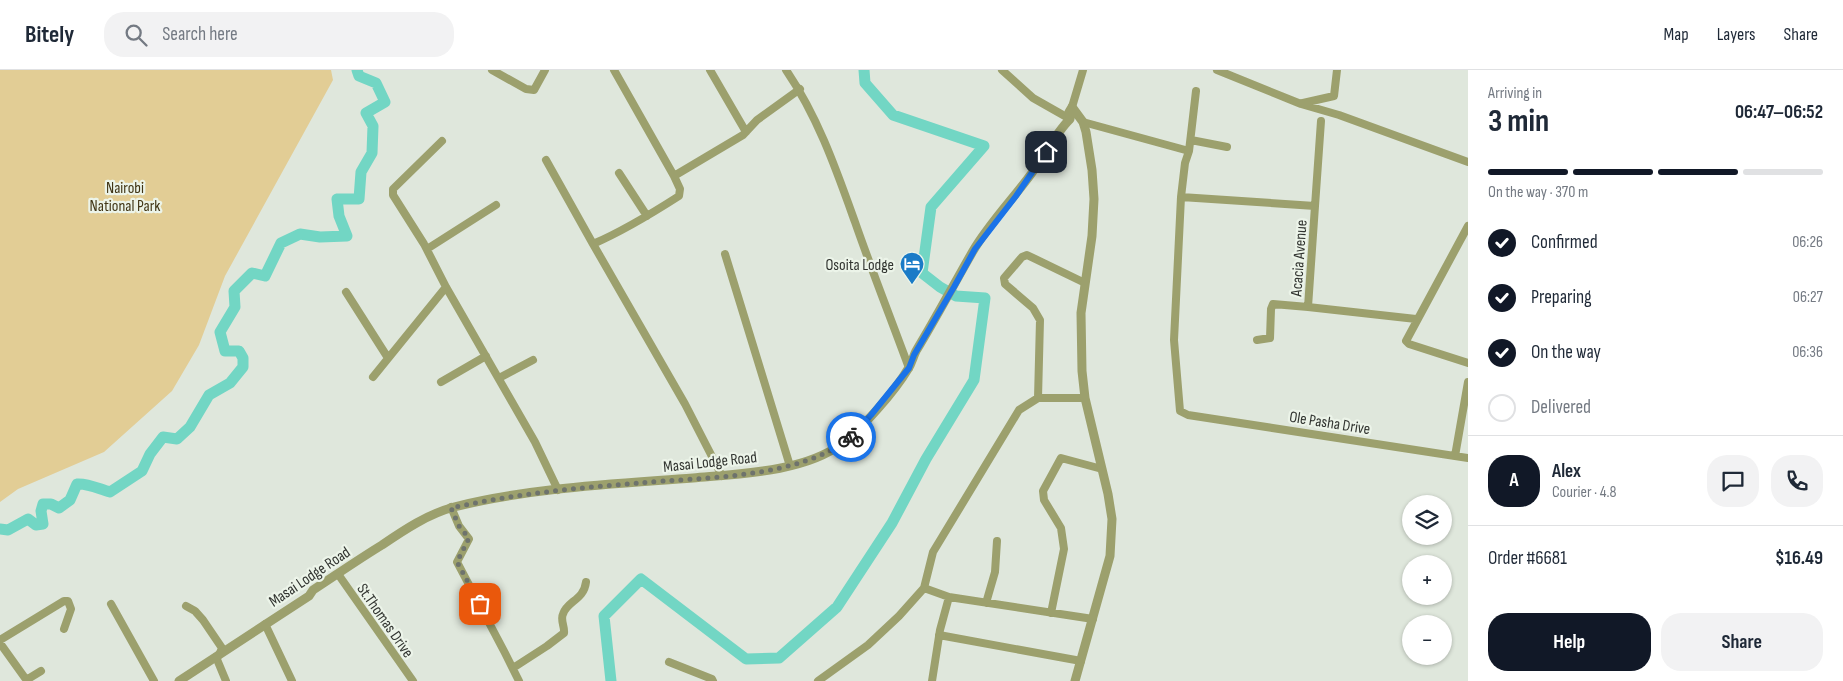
<!DOCTYPE html>
<html lang="en">
<head>
<meta charset="utf-8">
<style>
  :root { --surface:#fff; --page:#f2f2f3; --text:#1f2937; --muted:#747a83; --line:#e0e1e3; --accent:#111827 }
  body { margin:0; font-family:"Sofia Sans Condensed",sans-serif; background:var(--page); color:var(--text); height:100vh; display:flex; flex-direction:column; font-size:19px; white-space:nowrap }
  * { box-sizing:border-box; margin:0 }
  p { font-size:16px; color:var(--muted) }
  .icon { flex:none; width:28px; height:28px; fill:none; stroke:currentColor; stroke-width:2; stroke-linecap:round; stroke-linejoin:round }
  .map { position:relative; flex:1; overflow:hidden }
  .side { display:flex; flex-direction:column; background:var(--surface); width:375px }
  .side>* { flex:none }
  .fabs { position:absolute; left:1402px; top:425px; display:grid; gap:10px }
  .fabs a { display:grid; place-items:center; width:50px; height:50px; border-radius:50%; background:var(--surface); box-shadow:0 1px 4px #0004; font-size:25px }
  .pin { position:absolute; display:grid; place-items:center; width:42px; height:42px; color:#fff; margin:-21px; border-radius:10px; box-shadow:0 2px 8px #0006 }
  .courier { position:absolute; display:grid; place-items:center; width:50px; height:50px; margin:-25px; border:4px solid #1a73e8; border-radius:50%; background:#fff; color:#222; box-shadow:0 1px 6px #0007 }
  .head em { font-style:normal; font-weight:700 }
  .head div { display:flex; flex-direction:column-reverse }
  .head { display:flex; align-items:center; justify-content:space-between; height:85px; padding:0 20px }
  h1 { font-size:32px; font-weight:700; line-height:38px }
  .bar { display:grid; grid-template-columns:repeat(4,1fr); gap:8px 5px; align-content:center; height:60px; padding:0 20px }
  .bar i { height:6px; border-radius:4px; background:var(--line) }
  .bar .on { background:var(--accent) }
  .bar p { grid-column:span 4 }
  .line { display:flex; align-items:center; gap:12px; padding:0 20px; border-top:1px solid var(--line) }
  .line div { flex:1 }
  .round { display:grid; place-items:center; flex:none; width:52px; height:52px; border-radius:20px; background:var(--page) }
  ol { padding:0 20px; list-style:none }
  li { display:flex; align-items:center; gap:15px; height:55px }
  li p { margin-inline-start:auto }
  li .icon { padding:5px; border-radius:50%; background:var(--accent); color:#fff; stroke-width:4 }
  li:last-child { color:var(--muted) }
  li i { width:28px; height:28px; border:2px solid var(--line); border-radius:50% }
  .button { display:flex; gap:10px; margin-top:auto; padding:10px 20px }
  .button a { flex:1; height:58px; border-radius:20px; background:var(--accent); color:#fff; font-size:20px; font-weight:700; line-height:58px; text-align:center }
  .button a+a { background:var(--page); color:var(--text) }
  header { display:flex; align-items:center; gap:30px; box-sizing:border-box; height:70px; padding:0 25px; background:var(--surface); border-bottom:1px solid var(--line) }
  header strong { font-size:24px }
  nav { display:flex; gap:28px; margin-inline-start:auto; font-size:18px }
  .search { width:350px; height:45px; background:var(--page); display:flex; align-items:center; gap:12px; box-sizing:border-box; padding:0 18px; border-radius:20px; color:var(--muted); font-size:19px }
  main { display:flex; flex:1; min-height:0 }
  .map>svg:first-child { display:block }
  .green { fill:#e2cd95 }
  .lines { fill:none; stroke-linecap:round; stroke-linejoin:round }
  .river { stroke:#72d6c4; stroke-width:11 }
  .minor { stroke:#9ca06d; stroke-width:8 }
  .tertiary { stroke:#9ca06d; stroke-width:9 }
  .done { stroke:#6e736c; stroke-width:5; stroke-dasharray:0 9 }
  .route { stroke:#1a73e8; stroke-width:6 }
  .labels { text-anchor:middle; stroke-width:4.5; stroke-linejoin:round; paint-order:stroke }
  .park-label { font-size:16px; fill:#413515; stroke:#ecf4e9 }
  .street-label { font-size:16px; fill:#313430; stroke:#ecf4e9 }
  .poi-label { font-size:16px; fill:#313430; stroke:#ecf4e9; text-anchor:end }
</style>
</head>
<body>
<header>
<strong>Bitely</strong>
<div class="search"><svg class="icon" aria-label="search" viewBox="0 0 24 24"><circle cx="10" cy="10" r="6"/><path d="M15 15l6 6"/></svg>Search here</div>
<nav><a>Map</a><a>Layers</a><a>Share</a></nav>
</header>
<main>
<div class="map">
<svg width="1468" height="611" viewBox="0 0 1468 611">
  <rect width="100%" height="100%" fill="#dfe7dc"/>
  <path class="green" d="M0 0H331L333 10 225 206 199 275 172 321 104 382 18 419 0 432Z"/>
  <g class="lines">
    <path class="river" d="M0 459 8 460 28 449 36 455 43 454 41 441 43 434H51L59 438 70 430 77 414C88 413 99 419 110 422L142 401 150 384 163 367 177 369 190 357 209 325 230 313 243 297V288L239 281H225L220 262 235 237 234 221 252 203 265 206 281 173 300 164 320 167 347 166 339 146 337 129H359L361 102 372 83 373 56 366 43 385 32 376 13 359 6 357 0
      M611 611 604 546 641 509 746 589 779 588 837 537 892 453 926 389 974 310 985 228 956 226 940 217 922 203 931 137 984 76 893 45 865 13 864 0"/>
    <path class="minor" d="M492 0 526 19 534 20 545 0
      M614 0 674 106 680 119 679 126C651 144 623 161 593 174L685 334 722 406
      M710 0 746 62
      M786 0C818 47 836 99 855 152 872 201 891 249 909 298
      M1002 0 1033 28 1070 49
      M1217 0 1301 34 1339 45 1468 92
      M1303 33 1334 26 1337 0
      M1072 37 1083 0
      M1083 52 1189 81 1185 93 1181 127 1174 270 1180 341 1188 345 1468 388
      M1191 70 1227 77
      M442 71 393 119V125L424 174 446 217 535 372 558 420
      M1189 81 1196 21
      M546 90 593 174
      M619 103 647 146
      M674 106 743 65 757 50 800 19
      M1181 127 1315 136 1308 237 1416 249
      M1315 136 1321 51
      M1468 156 1406 271 1409 274 1468 293
      M427 179 496 135
      M725 184 790 396
      M346 222 388 288
      M1257 270 1270 268 1271 239 1273 234 1308 237
      M373 307 446 217
      M499 308 533 290
      M441 312 486 286
      M1038 328 1040 250 1033 238 1005 214 1004 208 1022 187 1027 185 1085 213
      M1455 386 1468 312
      M451 437 459 456 469 469 457 492 505 583 519 611
      M338 504 413 611
      M924 518 949 527
      M986 533 995 502 997 471
      M111 534 154 611
      M186 536 195 541 203 550 222 578 219 585
      M1051 543 1064 479 1061 458 1044 430 1043 421 1061 388 1102 399
      M265 554 292 611
      M939 565 1081 591
      M0 570 64 531H68L71 539 64 559
      M0 573 25 608 28 609 41 601
      M216 587 226 611
      M669 592 712 609 713 611
      M513 598 547 576 564 563C565 557 560 550 563 544 567 531 584 530 586 512
      M818 611 868 575 899 546 924 518 933 482 1019 340 1038 328H1085
      M932 611 940 560 949 527 1093 549"/>
    <path class="tertiary" d="M1072 37 1083 52 1086 62 1092 100 1094 129 1092 166 1081 243 1082 301 1085 328 1108 424 1112 449 1110 486 1075 611
      M179 611 309 526 313 520C336 505 359 489 382 475 404 460 428 444 454 437 528 418 616 414 693 408 737 404 805 402 841 374 862 359 895 321 908 299 912 293 913 287 916 281 936 248 954 214 973 181 990 152 1015 127 1034 100 1046 83 1055 64 1070 49L1069 42 1072 37"/>
  </g>
  <g class="lines">
    <path class="done" d="M480 534 457 492 469 468 459 456 451 438C513 424 576 418 639 413 703 407 800 409 851 367"/>
    <path class="route" d="M851 367 871 345 909 298 914 285 954 217 975 179 1016 126 1046 82"/>
  </g>
  <defs>
    <symbol id="hotel-pin" viewBox="-11 -11 22 30"><path d="M0 17L-7.5 6A9.5 9.5 0 1 1 7.5 6Z" fill="#1a7bc7" stroke="#ecf4e9"/><path d="M-6-4.5h1.5V1H6V5H4.5V3h-9V5H-6ZM-4 0a1.8 1.8 0 1 1 3.6 0ZM.5 0V-2.5h3Q6-2.5 6 0Z" fill="#fff"/></symbol>
  </defs>
  <g fill-rule="evenodd">
    <use href="#hotel-pin" x="898" y="180" width="28" height="38"/>
  </g>
  <g class="labels">
    <g class="park-label">
      <text x="125" y="123">Nairobi<tspan x="125" dy="18">National Park</tspan></text>
    </g>
    <g class="street-label">
      <text transform="translate(1298 188) rotate(-86)" y="6">Acacia Avenue</text>
      <text transform="translate(1330 352) rotate(9)" y="6">Ole Pasha Drive</text>
      <text transform="translate(710 391) rotate(-6)" y="6">Masai Lodge Road</text>
      <text transform="translate(309 506) rotate(-34)" y="6">Masai Lodge Road</text>
      <text transform="translate(386 550) rotate(55)" y="6">St.Thomas Drive</text>
    </g>
    <g class="poi-label">
      <text x="894" y="200">Osoita Lodge</text>
    </g>
  </g>
</svg>
<div class="fabs">
<a><svg class="icon" aria-label="layers" viewBox="0 0 24 24"><path d="M12 4l9 5-9 5-9-5zM3 14l9 5 9-5"/></svg></a>
<a>+</a>
<a>−</a>
</div>
<div class="pin" style="left:480px;top:534px;background:#ea580c"><svg class="icon" aria-label="bag" viewBox="0 0 24 24"><path d="M5 8h14l-1 12H6zM9 8a3 3 0 0 1 6 0"/></svg></div>
<div class="pin" style="left:1046px;top:82px;background:#1f2937"><svg class="icon" aria-label="home" viewBox="0 0 24 24"><path d="M3 11l9-7 9 7M6 9v11h12V9"/></svg></div>
<div class="courier" style="left:851px;top:367px"><svg class="icon" aria-label="bike" viewBox="0 0 24 24"><circle cx="6" cy="16" r="4"/><circle cx="18" cy="16" r="4"/><path d="M6 16l4-8h5l3 8M10 8l3 8H6M13 5h3"/></svg></div>
</div>
<section class="side">
<div class="head"><div><h1>3 min</h1><p>Arriving in</p></div><em>06:47–06:52</em></div>
<div class="bar"><i class="on"></i><i class="on"></i><i class="on"></i><i></i><p>On the way · 370 m</p></div>
<ol>
<li><svg class="icon" aria-label="check" viewBox="0 0 24 24"><path d="M5 12l5 5 9-10"/></svg>Confirmed<p>06:26</p></li>
<li><svg class="icon" aria-label="check" viewBox="0 0 24 24"><path d="M5 12l5 5 9-10"/></svg>Preparing<p>06:27</p></li>
<li><svg class="icon" aria-label="check" viewBox="0 0 24 24"><path d="M5 12l5 5 9-10"/></svg>On the way<p>06:36</p></li>
<li><i></i>Delivered</li>
</ol>
<div class="line" style="height:90px"><b class="round" style="background:var(--accent);color:#fff">A</b><div><b>Alex</b><p>Courier · 4.8</p></div><a class="round"><svg class="icon" aria-label="chat" viewBox="0 0 24 24"><path d="M4 5h16v11H9l-5 4z"/></svg></a><a class="round"><svg class="icon" aria-label="phone" viewBox="0 0 24 24"><path d="M5 4h4l2 5-3 2q2 4 5 5l2-3 5 2v4C11 20 4 13 5 4z"/></svg></a></div>
<div class="line" style="height:65px"><div>Order #6681</div><b>$16.49</b></div>
<div class="button"><a>Help</a><a>Share</a></div>
</section>
</main>
</body>
</html>
